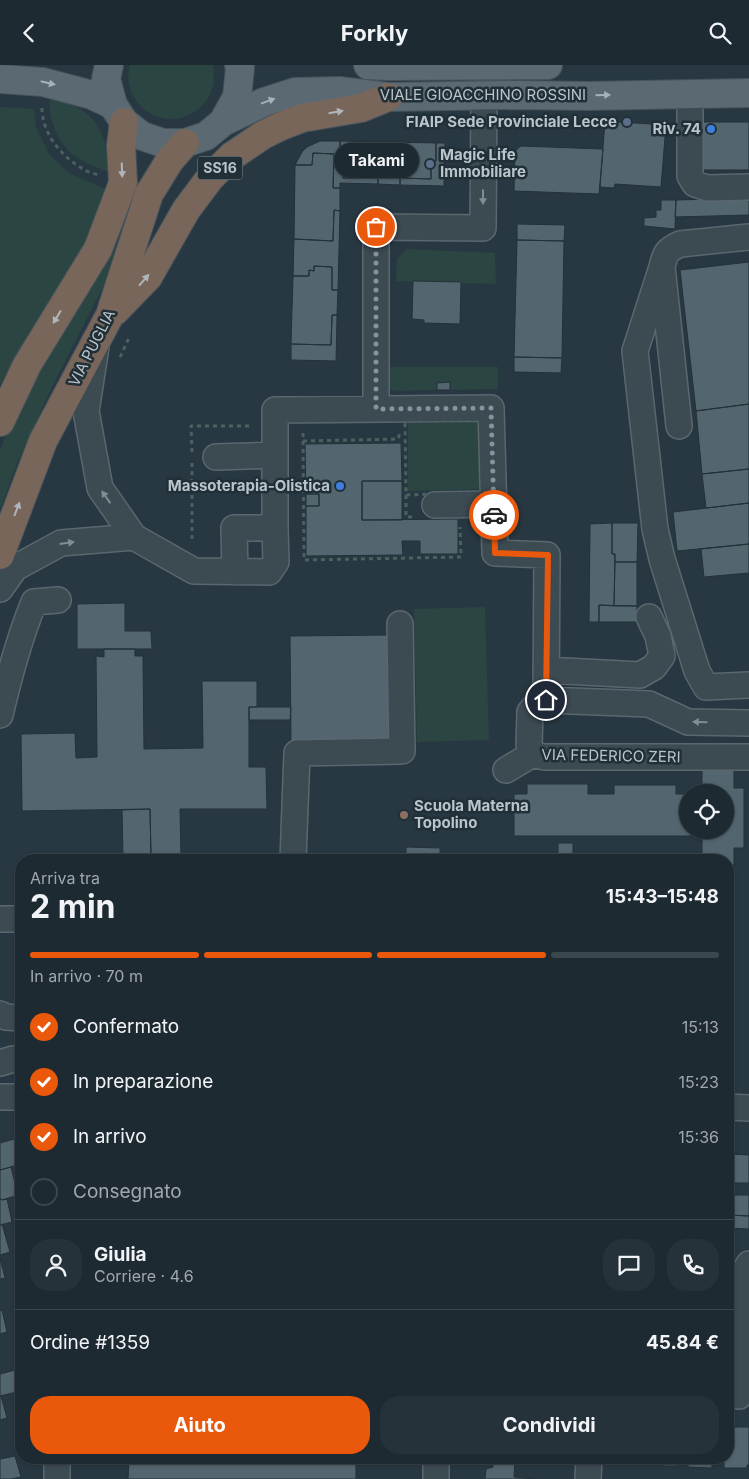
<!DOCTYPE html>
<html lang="it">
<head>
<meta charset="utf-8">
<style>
  :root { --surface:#1e2a32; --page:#26323a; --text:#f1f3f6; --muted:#a1a7ac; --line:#3c464d; --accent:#ea580c }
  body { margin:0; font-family:Inter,sans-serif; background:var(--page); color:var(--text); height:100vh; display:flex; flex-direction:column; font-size:19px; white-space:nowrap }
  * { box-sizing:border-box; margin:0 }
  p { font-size:16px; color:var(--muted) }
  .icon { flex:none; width:28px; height:28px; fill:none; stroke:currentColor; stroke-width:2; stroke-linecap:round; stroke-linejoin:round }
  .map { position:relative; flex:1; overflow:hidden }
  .sheet { position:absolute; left:15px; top:789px; width:719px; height:610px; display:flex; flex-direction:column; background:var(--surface); border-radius:20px; box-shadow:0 1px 4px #0004,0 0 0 1px var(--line) }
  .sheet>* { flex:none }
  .fabs { position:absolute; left:679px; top:719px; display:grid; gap:10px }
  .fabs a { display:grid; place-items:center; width:55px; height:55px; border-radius:50%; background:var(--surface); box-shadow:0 1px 4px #0004,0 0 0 1px var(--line); font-size:25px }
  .pin { position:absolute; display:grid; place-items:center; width:42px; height:42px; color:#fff; margin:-21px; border:2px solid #fff; border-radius:50%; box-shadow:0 1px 5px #0007 }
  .courier { position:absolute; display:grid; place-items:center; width:50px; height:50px; margin:-25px; border:4px solid #ea580c; border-radius:50%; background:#fff; color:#222; box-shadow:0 1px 6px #0007 }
  .bubble { position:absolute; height:35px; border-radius:18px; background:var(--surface); box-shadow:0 1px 4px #0004,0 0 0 1px var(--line); font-size:16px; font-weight:700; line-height:35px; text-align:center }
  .overview em { font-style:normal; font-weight:700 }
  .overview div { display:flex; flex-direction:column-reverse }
  .overview { display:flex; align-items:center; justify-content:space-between; height:85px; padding:0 15px }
  h1 { font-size:32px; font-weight:700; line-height:38px }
  .bar { display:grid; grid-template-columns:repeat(4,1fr); gap:8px 5px; align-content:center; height:60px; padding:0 15px }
  .bar i { height:6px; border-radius:4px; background:var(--line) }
  .bar .on { background:var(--accent) }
  .bar p { grid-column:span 4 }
  .line { display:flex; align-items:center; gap:12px; padding:0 15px; border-top:1px solid var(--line) }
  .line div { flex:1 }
  .round { display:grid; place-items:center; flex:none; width:52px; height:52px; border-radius:20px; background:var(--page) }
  ol { padding:0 15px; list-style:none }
  li { display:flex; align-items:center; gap:15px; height:55px }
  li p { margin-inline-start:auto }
  li .icon { padding:5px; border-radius:50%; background:var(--accent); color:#fff; stroke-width:4 }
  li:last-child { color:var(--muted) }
  li i { width:28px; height:28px; border:2px solid var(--line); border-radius:50% }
  .button { display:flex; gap:10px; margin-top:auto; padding:10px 15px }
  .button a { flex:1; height:58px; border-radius:20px; background:var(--accent); color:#fff; font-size:20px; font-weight:700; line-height:58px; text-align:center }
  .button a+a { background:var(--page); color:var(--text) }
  header { display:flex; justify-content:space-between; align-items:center; height:65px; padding:0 15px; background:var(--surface); font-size:22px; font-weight:700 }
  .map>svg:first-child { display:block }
  .green { fill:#2b4542 }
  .building { fill:#53656f; stroke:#233139 }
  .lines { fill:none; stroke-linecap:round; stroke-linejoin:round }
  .minor-casing { stroke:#5a676f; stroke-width:28 }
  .major-casing { stroke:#46535b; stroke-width:30 }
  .highway-casing { stroke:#47545c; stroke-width:30 }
  .path { stroke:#4a615f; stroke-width:3; stroke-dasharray:4 4; stroke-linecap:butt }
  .minor { stroke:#3c4a52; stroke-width:25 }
  .major { stroke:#5b6972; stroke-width:28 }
  .highway { stroke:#78665a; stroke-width:28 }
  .oneway { fill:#a6b2ba }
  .oneway2 { fill:#afb6bb }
  .oneway3 { fill:#818d95 }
  .done { stroke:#86939c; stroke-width:5; stroke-dasharray:0 9 }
  .route { stroke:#ea580c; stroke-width:6 }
  .service-dot { fill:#5c6f8a; stroke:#212f37; stroke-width:2 }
  .shop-dot { fill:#3f7fe0; stroke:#212f37; stroke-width:2 }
  .education-dot { fill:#8d6e63; stroke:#212f37; stroke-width:2 }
  .labels { text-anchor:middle; stroke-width:5; stroke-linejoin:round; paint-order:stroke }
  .shield { fill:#212f37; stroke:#8b979f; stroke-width:1 }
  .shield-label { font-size:14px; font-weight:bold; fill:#b9c4cc }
  .street-label { font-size:15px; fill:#b9c4cc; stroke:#212f37 }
  .poi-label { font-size:15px; font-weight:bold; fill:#b9c4cc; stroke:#212f37; text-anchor:end }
</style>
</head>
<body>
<header><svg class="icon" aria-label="back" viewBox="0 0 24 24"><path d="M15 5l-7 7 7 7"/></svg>Forkly<svg class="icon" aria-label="search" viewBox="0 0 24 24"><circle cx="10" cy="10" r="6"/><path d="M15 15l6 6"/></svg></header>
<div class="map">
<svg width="749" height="1414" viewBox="0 0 749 1414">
  <rect width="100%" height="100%" fill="#283842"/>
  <path class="green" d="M130 0H213C223 54 153 76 131 26 128 18 127 9 130 0Z
    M50 35C95 39 106 68 111 108 98 103 83 98 72 89 57 76 48 54 50 35Z
    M0 42 34 44 36 62 49 89 69 108 108 125 86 184 46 243 0 320Z
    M127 135 134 137 115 193 101 226 51 324 16 401 0 445V385L7 367Z
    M407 184 495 188 496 219 396 216 397 194Z
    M389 302H498V324L450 325 449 317 437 318V325L396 326 390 324 388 321Z
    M477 357 480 361 479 424 408 426V358Z
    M485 542 489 675 417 677 414 544Z"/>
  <path class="building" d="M605 56 666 60 661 122 615 119 614 123 600 122Z
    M701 57H749V105H702Z
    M320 76H340V94L343 95V113H378V119L340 118V123H333L334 89 313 88 312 100H295L302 87 307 82Z
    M340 76 436 78V96H431V114L400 113V120L378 119V113H343V95L340 94Z
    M436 78H445L444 121 400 120V113L431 114V96H436Z
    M521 81 603 84 599 129 514 126 515 88 517 84Z
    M313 88 334 89 333 123H340V146L334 145 333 176 294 174 295 100H312Z
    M749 133V150L675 152 676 135Z
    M661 135H676L675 164 644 161V153L656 152V145H661Z
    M334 145 340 146 338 225H332V202L314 201V206L309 205V211H293L294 174 333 176Z
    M517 159 565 160 564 176 517 175Z
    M517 175 564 176 562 293 514 292Z
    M749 197V339L696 346 680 205Z
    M314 201 332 202V225H338L337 250H332L331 280 291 279 293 211H309V205L314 206Z
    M413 216 461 217 460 259 424 258V255L412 254Z
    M332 250H337V252L336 296 291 295V279L331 280Z
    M514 292 562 293 561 308 514 307Z
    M450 317V325H437V318Z
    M749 339V404L702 409 696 346Z
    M401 378 402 416H362V455L458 454V489H420V476H402L403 490 306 491V441H319V429H306L305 379Z
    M749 404V438L706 443 702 409Z
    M362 416H402V455H362Z
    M306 429H319V441H306Z
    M749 438V479L677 486 673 447Z
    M612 458H638L637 497H615V489H612Z
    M612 458V489H615L614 541 599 540V557H589L590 459Z
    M749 479V508L704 512 701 484Z
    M615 497H637V541H614Z
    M125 538V566H151L152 584H77V539Z
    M599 540 637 541V557H599Z
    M389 570 390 677 291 678 290 571Z
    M104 584H135V591H143L144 684 203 683 202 616H257V642H249V702H266L267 744H180L181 791H206V795H123V792L151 791 150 744 22 746 21 669 75 668 76 693 97 692 96 591 104 592Z
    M249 642H291L290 655H249Z
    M702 703H734V723H744V783H734V800H728V795H702V771H514V729H527V719H588V729H614V720H676V729H688V765H725V728H702Z
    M150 744 151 791 123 792 122 745Z
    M558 778H573V792H558Z
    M406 782 440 783V795H406Z
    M645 791H673V795H645Z
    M18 1073 21 1084V1099L0 1105V1078Z
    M728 1089 749 1090V1118H734V1130H749V1151L728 1150Z
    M11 1102 18 1130 2 1135 1 1134H0V1105Z
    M0 1134H1L2 1135 7 1134 12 1157 0 1160Z
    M728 1150 749 1151V1164L728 1163Z
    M2 1159 10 1187 0 1190V1160Z
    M0 1193 5 1213 0 1214Z
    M2 1245 7 1267 0 1269V1246Z
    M15 1305 21 1326 0 1331V1309Z
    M0 1331H1L7 1353 0 1355Z
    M733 1362H749V1400H747V1403H724V1398H712V1403L688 1402V1396H678V1401H663L662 1398H653V1392H728V1366H732Z
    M15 1391 21 1412 11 1414H0V1394Z
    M129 1392H147V1396H129Z
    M202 1392H209L212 1395 247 1396 251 1392H258L261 1396H294L298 1392H306L309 1396 334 1397 356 1395V1414H128L129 1396H198Z
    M493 1392 515 1393 514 1412 535 1414H485L486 1404 493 1402Z"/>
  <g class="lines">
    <defs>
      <path id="minor" d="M690 29V111L695 119 707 123 749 122
        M662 202 635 286 655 464 662 494 697 606 706 622 749 620
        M96 282 86 346 100 423 134 472 194 506 269 507 276 497 275 463V345L491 343 495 488 547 490 546 635
        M376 344V162L483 163 484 31
        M679 361 662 202C665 188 667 185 680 179L749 172
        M216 392 275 390
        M435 440 494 439
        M235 507 234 463H275
        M0 524 15 503 61 478 134 472
        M546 605 640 610 654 602 662 591 658 571 649 552
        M0 650C9 611 19 574 34 537L58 535
        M749 658 688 657 649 639 546 635 537 639 530 647 529 680 533 689 544 692H749
        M506 705 533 689
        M293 795 297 688 402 686 400 559
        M0 854H21
        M0 949 6 952 21 953
        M0 998 13 994H21
        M0 1032H21
        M728 1042 749 1043
        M739 1331 742 1211 749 1199
        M57 1392V1414
        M436 1414V1392
        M588 1414 589 1392"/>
      <path id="major" d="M109 0 106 14 113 40 124 57 142 71 163 78H185L206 71 223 57 264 37 295 27 339 26 388 32 517 30 588 31 749 28
        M368 0 388 1 548 0
        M0 14 43 17 92 30 113 40
        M223 57 237 32 240 3 239 0"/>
      <path id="highway" d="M115 246 148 212 186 145 210 113 232 91 263 70 279 62 302 53 361 43 388 32
        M0 357 27 300 98 184 123 118 121 80 124 57
        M0 490 43 376 110 250 149 129 170 95 185 78"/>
    </defs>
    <use href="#minor" class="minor-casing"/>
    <use href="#major" class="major-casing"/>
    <use href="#highway" class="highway-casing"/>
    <path class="path" d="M42 43C42 69 62 92 83 104 87 107 93 108 98 110
      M120 292 130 271
      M479 355 481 357 483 362 481 427 406 430 405 356Z
      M303 368V376L398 374 400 368
      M303 376 304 495 461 492 460 462
      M192 387 191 361H252
      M192 398V477
      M406 430V452H416"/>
    <use href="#minor" class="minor"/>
    <use href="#major" class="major"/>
    <use href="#highway" class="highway"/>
  </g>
  <defs><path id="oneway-solid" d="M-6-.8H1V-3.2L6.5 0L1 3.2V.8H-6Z" transform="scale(1.25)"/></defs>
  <g class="oneway">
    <use href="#oneway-solid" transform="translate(48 18) rotate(13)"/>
    <use href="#oneway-solid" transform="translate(603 30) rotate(-2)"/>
    <use href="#oneway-solid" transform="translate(268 36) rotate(-20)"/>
  </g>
  <g class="oneway2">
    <use href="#oneway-solid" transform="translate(336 47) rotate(-10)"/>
    <use href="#oneway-solid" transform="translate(122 105) rotate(88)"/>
    <use href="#oneway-solid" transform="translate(144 215) rotate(-49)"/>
    <use href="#oneway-solid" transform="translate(57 252) rotate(121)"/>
    <use href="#oneway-solid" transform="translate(17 444) rotate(-69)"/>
  </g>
  <g class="oneway3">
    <use href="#oneway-solid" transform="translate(483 132) rotate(90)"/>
    <use href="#oneway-solid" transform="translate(106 432) rotate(-125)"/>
    <use href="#oneway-solid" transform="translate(67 478) rotate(-8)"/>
    <use href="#oneway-solid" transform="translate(700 657) rotate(-179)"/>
  </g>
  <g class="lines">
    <path class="done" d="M376 162V344L491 343 494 450"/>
    <path class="route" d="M494 450 495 488 548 490 546 635"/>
  </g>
  <g class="service-dot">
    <circle cx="627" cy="57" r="5"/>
    <circle cx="430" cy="99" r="5"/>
  </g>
  <g class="shop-dot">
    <circle cx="711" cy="64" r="5"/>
    <circle cx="340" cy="421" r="5"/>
  </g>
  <circle class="education-dot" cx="404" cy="750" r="5"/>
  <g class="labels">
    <rect class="shield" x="197.5" y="91.5" width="45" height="23" rx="4"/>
    <g class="shield-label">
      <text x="220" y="108">SS16</text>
    </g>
    <g class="street-label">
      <text x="483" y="35">VIALE GIOACCHINO ROSSINI</text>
      <text transform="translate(92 283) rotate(-63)" y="5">VIA PUGLIA</text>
      <text transform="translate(611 691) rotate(1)" y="5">VIA FEDERICO ZERI</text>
    </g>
    <g class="poi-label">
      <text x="617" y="62">FIAIP Sede Provinciale Lecce</text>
      <text x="701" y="69">Riv. 74</text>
      <text x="440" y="95" text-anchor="start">Magic Life<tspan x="440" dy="17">Immobiliare</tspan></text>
      <text x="330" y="426">Massoterapia-Olistica</text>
      <text x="414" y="746" text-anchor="start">Scuola Materna<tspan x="414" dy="17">Topolino</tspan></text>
    </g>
  </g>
</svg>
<div class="fabs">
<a><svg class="icon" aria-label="locate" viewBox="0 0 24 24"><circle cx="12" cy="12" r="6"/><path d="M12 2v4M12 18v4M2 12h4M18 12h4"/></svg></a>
</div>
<div class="pin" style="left:376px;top:162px;background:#ea580c"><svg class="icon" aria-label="bag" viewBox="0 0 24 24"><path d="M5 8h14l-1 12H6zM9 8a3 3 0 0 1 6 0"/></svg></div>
<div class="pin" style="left:546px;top:635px;background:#1f2937"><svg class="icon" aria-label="home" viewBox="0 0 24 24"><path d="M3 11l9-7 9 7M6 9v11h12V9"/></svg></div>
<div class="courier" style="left:494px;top:450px"><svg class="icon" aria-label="car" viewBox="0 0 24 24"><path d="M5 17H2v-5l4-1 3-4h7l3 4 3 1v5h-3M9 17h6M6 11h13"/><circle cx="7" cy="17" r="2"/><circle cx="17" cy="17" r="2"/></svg></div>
<div class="bubble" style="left:334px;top:78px;width:85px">Takami</div>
<section class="sheet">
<div class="overview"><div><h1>2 min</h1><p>Arriva tra</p></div><em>15:43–15:48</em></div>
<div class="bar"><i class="on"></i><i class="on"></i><i class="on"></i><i></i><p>In arrivo · 70 m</p></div>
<ol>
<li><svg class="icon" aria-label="check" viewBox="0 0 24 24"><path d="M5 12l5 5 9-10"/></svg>Confermato<p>15:13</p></li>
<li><svg class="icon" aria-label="check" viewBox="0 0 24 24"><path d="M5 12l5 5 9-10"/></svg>In preparazione<p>15:23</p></li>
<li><svg class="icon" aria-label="check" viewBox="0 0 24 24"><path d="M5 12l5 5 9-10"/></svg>In arrivo<p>15:36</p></li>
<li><i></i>Consegnato</li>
</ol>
<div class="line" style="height:90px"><a class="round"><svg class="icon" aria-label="person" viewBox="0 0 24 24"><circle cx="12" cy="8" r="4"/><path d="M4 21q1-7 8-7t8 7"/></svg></a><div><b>Giulia</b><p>Corriere · 4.6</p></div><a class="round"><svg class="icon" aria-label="chat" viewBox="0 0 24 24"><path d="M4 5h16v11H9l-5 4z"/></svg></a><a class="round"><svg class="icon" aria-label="phone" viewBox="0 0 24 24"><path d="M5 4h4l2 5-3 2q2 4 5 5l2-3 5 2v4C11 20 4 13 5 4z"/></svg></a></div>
<div class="line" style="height:65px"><div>Ordine #1359</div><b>45.84 €</b></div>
<div class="button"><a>Aiuto</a><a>Condividi</a></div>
</section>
</div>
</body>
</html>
